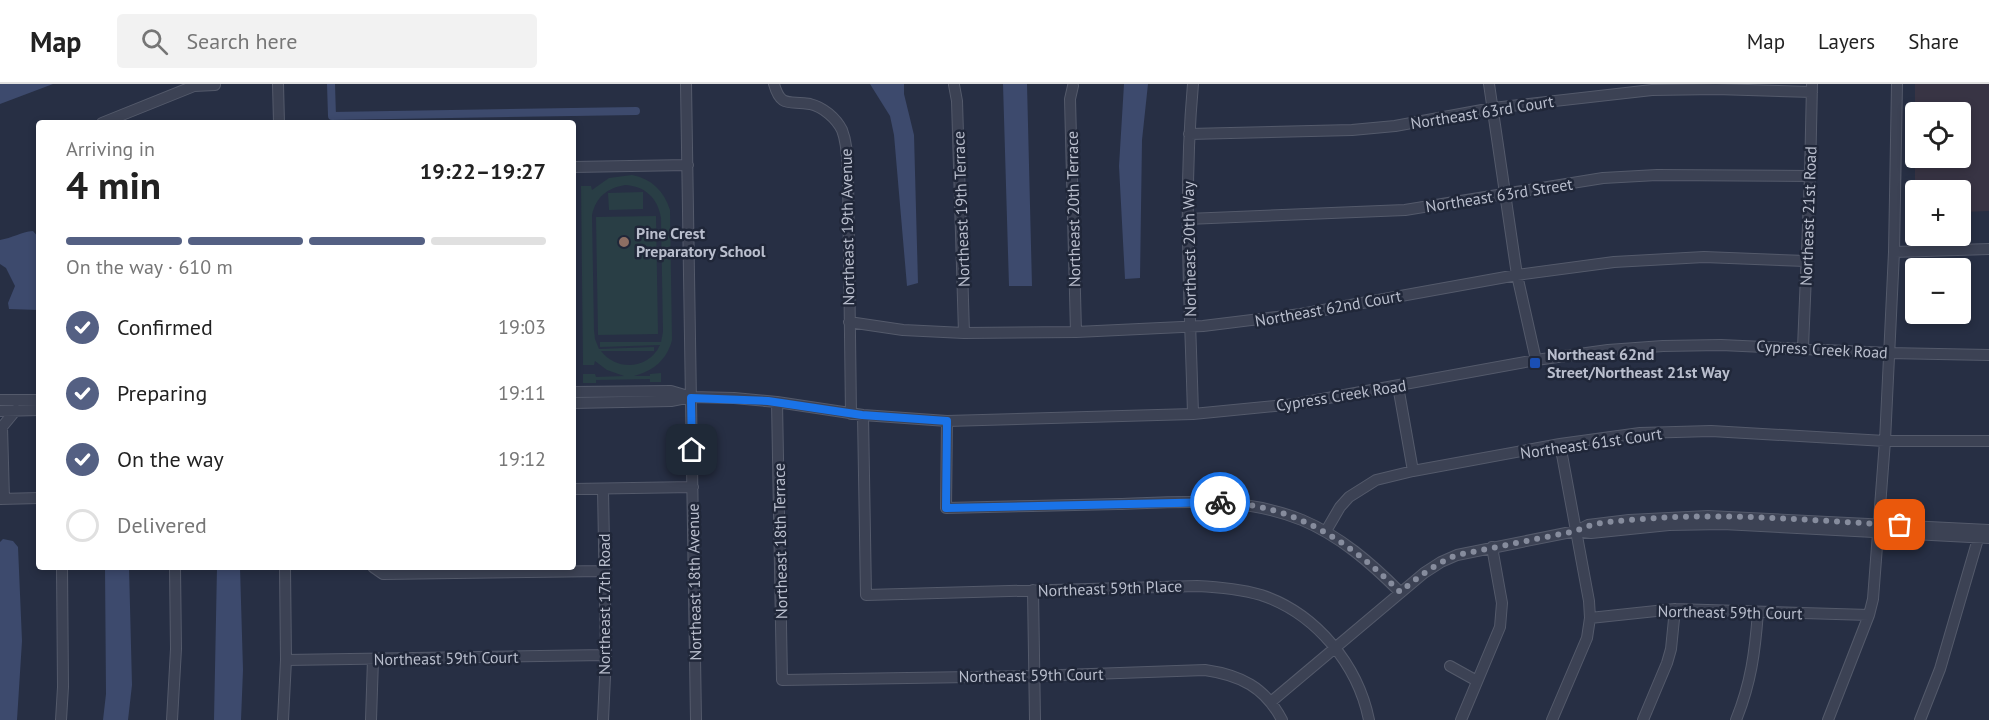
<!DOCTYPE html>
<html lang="en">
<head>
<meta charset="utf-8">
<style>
  :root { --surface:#fff; --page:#f2f2f2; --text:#222; --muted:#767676; --line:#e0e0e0; --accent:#546083 }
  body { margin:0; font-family:"PT Sans",sans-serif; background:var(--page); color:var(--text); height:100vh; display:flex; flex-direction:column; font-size:22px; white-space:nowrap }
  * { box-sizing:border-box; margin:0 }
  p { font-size:20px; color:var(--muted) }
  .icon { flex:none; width:33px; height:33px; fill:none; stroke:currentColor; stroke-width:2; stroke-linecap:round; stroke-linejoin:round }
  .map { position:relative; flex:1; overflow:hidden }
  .side { position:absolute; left:36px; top:36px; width:540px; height:450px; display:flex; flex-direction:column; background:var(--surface); border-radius:6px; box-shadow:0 3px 9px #0003 }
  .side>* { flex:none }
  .fabs { position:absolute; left:1905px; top:18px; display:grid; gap:12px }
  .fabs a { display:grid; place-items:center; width:66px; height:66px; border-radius:6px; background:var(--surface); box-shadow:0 3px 9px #0003; font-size:30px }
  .pin { position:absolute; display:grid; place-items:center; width:51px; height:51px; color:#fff; margin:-26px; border-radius:12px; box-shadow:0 3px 9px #0006 }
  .courier { position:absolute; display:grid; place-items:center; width:60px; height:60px; margin:-30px; border:4px solid #1a73e8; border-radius:50%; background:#fff; color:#222; box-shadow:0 2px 8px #0007 }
  .headline em { font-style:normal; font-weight:800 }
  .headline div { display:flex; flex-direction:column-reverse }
  .headline { display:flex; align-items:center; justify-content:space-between; height:102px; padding:0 30px }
  h1 { font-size:39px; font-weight:800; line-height:45px }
  .bar { display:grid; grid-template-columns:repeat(4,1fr); gap:9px 6px; align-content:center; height:72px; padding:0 30px }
  .bar i { height:8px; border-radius:4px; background:var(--line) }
  .bar .selected { background:var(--accent) }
  .bar p { grid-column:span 4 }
  ol { padding:0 30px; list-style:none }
  li { display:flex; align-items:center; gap:18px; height:66px }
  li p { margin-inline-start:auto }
  li .icon { padding:6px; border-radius:50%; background:var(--accent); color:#fff; stroke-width:4 }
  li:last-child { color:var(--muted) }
  li i { width:33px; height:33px; border:3px solid var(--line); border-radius:50% }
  header { display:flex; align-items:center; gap:36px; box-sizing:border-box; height:84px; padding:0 30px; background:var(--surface); border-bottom:2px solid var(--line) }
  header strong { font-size:28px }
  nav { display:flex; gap:33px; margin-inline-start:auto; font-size:21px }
  .search { width:420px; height:54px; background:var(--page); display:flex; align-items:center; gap:15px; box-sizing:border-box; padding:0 21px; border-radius:6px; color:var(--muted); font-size:22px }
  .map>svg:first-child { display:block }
  .medical { fill:#383444; fill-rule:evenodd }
  .green { fill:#293e45; fill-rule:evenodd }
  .water { fill:#3d4a6d }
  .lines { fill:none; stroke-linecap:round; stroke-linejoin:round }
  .canal { stroke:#3d4a6d; stroke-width:8 }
  .minor-casing { stroke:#545a6b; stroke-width:12 }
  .minor { stroke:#3c4254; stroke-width:10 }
  .done { stroke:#868c9d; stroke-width:6; stroke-dasharray:0 10.8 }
  .route { stroke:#1a73e8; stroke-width:8 }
  .education-dot { fill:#8d6e63; stroke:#202739; stroke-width:2 }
  .transit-dot { fill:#1a4fb4; stroke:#202739; stroke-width:2 }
  .labels { text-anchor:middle; stroke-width:5; stroke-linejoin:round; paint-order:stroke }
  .street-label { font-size:16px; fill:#b9becd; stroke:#202739 }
  .poi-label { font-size:16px; font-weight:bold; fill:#b9becd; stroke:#202739; text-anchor:start }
</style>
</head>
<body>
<header>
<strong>Map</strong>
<div class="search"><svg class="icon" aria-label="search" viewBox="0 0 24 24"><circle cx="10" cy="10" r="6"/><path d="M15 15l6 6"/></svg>Search here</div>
<nav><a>Map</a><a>Layers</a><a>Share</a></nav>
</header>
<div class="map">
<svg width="1989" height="636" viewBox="0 0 1989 636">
  <rect width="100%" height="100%" fill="#272f44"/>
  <path class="medical" d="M1915 0H1989V127L1961 128 1960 106H1916L1915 125ZM1916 28H1960V74H1916Z"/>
  <path class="green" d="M632 91C652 95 664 107 670 126L672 256C667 276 653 287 634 292H650V290L661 289V298H650V295L596 296V299H583V290H595L596 293 624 292 607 286 595 277 594 281H583L581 102H591L592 106 609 94ZM625 101C645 102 658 114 661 134L663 248 661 258H600V263L660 261C649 285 617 288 601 267H654V263L599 265 595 255 594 246 592 131C596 113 607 104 625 101Z
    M643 108V125L609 126 608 109Z
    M656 132 658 250 598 251 596 133Z"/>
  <path class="water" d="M0 0H53L0 20Z
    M870 0H904V10L914 51 918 199 907 202 894 51 890 32Z
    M1003 0H1027L1032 202H1009Z
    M1124 0H1148L1142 56 1140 194 1125 195 1119 82Z
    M33 147 39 154V226L9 225 8 219 15 202 6 184 0 180V156C12 154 21 148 33 147Z
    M3 455 13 457 18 463 22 557 17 636H0V458Z
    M105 483H129L132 601 128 636H103L106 610Z
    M217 483H240L243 586 241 636H214Z"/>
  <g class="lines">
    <path class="canal" d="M331 0 332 32 636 27"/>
    <defs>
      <path id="minor" d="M278 0 279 39
        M686 0 696 636
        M774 0C781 25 790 16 810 20 823 23 836 34 842 46 848 61 847 78 848 93L851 330
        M1489 0 1517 191 1536 276
        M954 1 957 17 964 249
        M1073 2 1070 15 1076 248
        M102 39 194 2 215 1
        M1189 50 1352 46 1395 42 1493 24 1652 6 1716 5 1812 8
        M573 83 688 81
        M1187 135 1405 126 1603 94 1657 91 1810 92
        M1894 168 1989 165
        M849 238 903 246 964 249 1076 248 1203 242 1301 230 1517 191 1614 178 1704 173 1806 177
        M1803 264 1810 92 1812 0
        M1398 302 1413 387
        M573 308 671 307 688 312
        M0 316H39
        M777 318 782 596 1034 592 1205 586C1240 591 1265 603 1282 636
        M573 319 671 317 691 313 734 314 777 318 863 331 947 337 1193 330 1295 320 1536 276 1608 266 1663 262 1721 261 1888 269 1989 271
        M0 327 39 326
        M1193 330C1190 219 1183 111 1193 0
        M863 331 866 511 1197 502C1219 503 1240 505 1261 511 1316 529 1358 581 1369 636
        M947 337 946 424C1003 423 1061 421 1118 420 1180 418 1243 412 1302 436 1340 452 1371 479 1400 508
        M573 405 693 403
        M0 415 39 414
        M4 415 2 343 16 326
        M1326 447 1340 423 1349 413 1376 396 1413 387 1560 360 1640 349 1711 347 1885 357H1989
        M1576 447 1588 441 1629 436 1708 432 1989 446
        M373 483 383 490 604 487
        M1033 506 1035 636
        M1590 534 1675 525 1869 531
        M286 576 606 571
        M1450 582 1477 597
        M1272 617 1424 489 1441 478 1457 471 1576 447 1591 449 1669 441 1723 440 1989 454
        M61 636 63 603 62 483
        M172 636 176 565 175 483
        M283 636 286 576 285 483
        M371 636 373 575
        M603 636 606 571 603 405
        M1461 636 1500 543 1502 519 1492 463
        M1552 636 1587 554 1590 534 1589 517 1560 360
        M1643 636 1667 579 1671 565 1675 525
        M1736 636C1751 599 1755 568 1758 528
        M1828 636 1869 531 1873 515 1885 357 1894 168 1897 0
        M1920 636 1940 585 1980 448"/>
    </defs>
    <use href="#minor" class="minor-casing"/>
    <use href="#minor" class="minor"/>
  </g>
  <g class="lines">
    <path class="done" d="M1220 418C1295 421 1349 457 1400 508 1418 493 1435 480 1457 471L1576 447C1596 437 1620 437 1643 435 1728 428 1814 437 1900 441"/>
    <path class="route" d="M692 366 691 314 768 317 862 331 947 337 946 424 1220 418"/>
  </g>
  <circle class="education-dot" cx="624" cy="158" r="6"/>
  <rect class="transit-dot" x="1529" y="273" width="12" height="12" rx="3"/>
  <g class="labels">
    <g class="street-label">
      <text transform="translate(1482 28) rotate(-9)" y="6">Northeast 63rd Court</text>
      <text transform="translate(1499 111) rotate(-9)" y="6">Northeast 63rd Street</text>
      <text transform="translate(961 125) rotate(-92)" y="6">Northeast 19th Terrace</text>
      <text transform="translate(1073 125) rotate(-91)" y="6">Northeast 20th Terrace</text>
      <text transform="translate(1808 132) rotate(-88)" y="6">Northeast 21st Road</text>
      <text transform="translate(847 143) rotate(-91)" y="6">Northeast 19th Avenue</text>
      <text transform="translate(1189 165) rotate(-91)" y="6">Northeast 20th Way</text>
      <text transform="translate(1328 224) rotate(-10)" y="6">Northeast 62nd Court</text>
      <text transform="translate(1822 265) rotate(3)" y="6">Cypress Creek Road</text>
      <text transform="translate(1341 311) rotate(-9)" y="6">Cypress Creek Road</text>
      <text transform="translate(1591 359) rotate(-8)" y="6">Northeast 61st Court</text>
      <text transform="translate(780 457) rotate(-91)" y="6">Northeast 18th Terrace</text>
      <text transform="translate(694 498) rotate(-91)" y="6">Northeast 18th Avenue</text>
      <text transform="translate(1110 504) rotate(-2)" y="6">Northeast 59th Place</text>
      <text transform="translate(604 520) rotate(-90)" y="6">Northeast 17th Road</text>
      <text transform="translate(1730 528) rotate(1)" y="6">Northeast 59th Court</text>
      <text transform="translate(446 574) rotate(-1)" y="6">Northeast 59th Court</text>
      <text transform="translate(1031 591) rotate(-1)" y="6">Northeast 59th Court</text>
    </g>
    <g class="poi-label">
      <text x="636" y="155">Pine Crest<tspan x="636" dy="18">Preparatory School</tspan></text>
      <text x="1547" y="276">Northeast 62nd<tspan x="1547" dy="18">Street/Northeast 21st Way</tspan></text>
    </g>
  </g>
</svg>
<div class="fabs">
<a><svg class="icon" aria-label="locate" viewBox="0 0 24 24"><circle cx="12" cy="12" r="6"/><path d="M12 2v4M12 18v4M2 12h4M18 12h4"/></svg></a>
<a>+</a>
<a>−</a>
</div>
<div class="pin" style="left:1900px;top:441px;background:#ea580c"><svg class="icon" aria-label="bag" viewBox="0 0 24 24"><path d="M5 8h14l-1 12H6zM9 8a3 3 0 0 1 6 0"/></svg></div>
<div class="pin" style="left:692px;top:366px;background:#1f2937"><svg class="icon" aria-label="home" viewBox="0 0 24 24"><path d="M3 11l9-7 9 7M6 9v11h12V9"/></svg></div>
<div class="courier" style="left:1220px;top:418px"><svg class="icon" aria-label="bike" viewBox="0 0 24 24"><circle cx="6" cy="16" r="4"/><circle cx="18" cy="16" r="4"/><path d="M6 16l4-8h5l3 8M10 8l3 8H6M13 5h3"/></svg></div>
<section class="side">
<div class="headline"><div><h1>4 min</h1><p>Arriving in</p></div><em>19:22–19:27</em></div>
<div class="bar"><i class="selected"></i><i class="selected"></i><i class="selected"></i><i></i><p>On the way · 610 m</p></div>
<ol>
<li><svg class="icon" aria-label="check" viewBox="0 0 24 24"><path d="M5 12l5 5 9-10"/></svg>Confirmed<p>19:03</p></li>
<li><svg class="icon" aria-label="check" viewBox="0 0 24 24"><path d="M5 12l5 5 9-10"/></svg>Preparing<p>19:11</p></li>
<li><svg class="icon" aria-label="check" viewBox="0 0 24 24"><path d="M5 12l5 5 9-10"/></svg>On the way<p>19:12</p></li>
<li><i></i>Delivered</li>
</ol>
</section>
</div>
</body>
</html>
